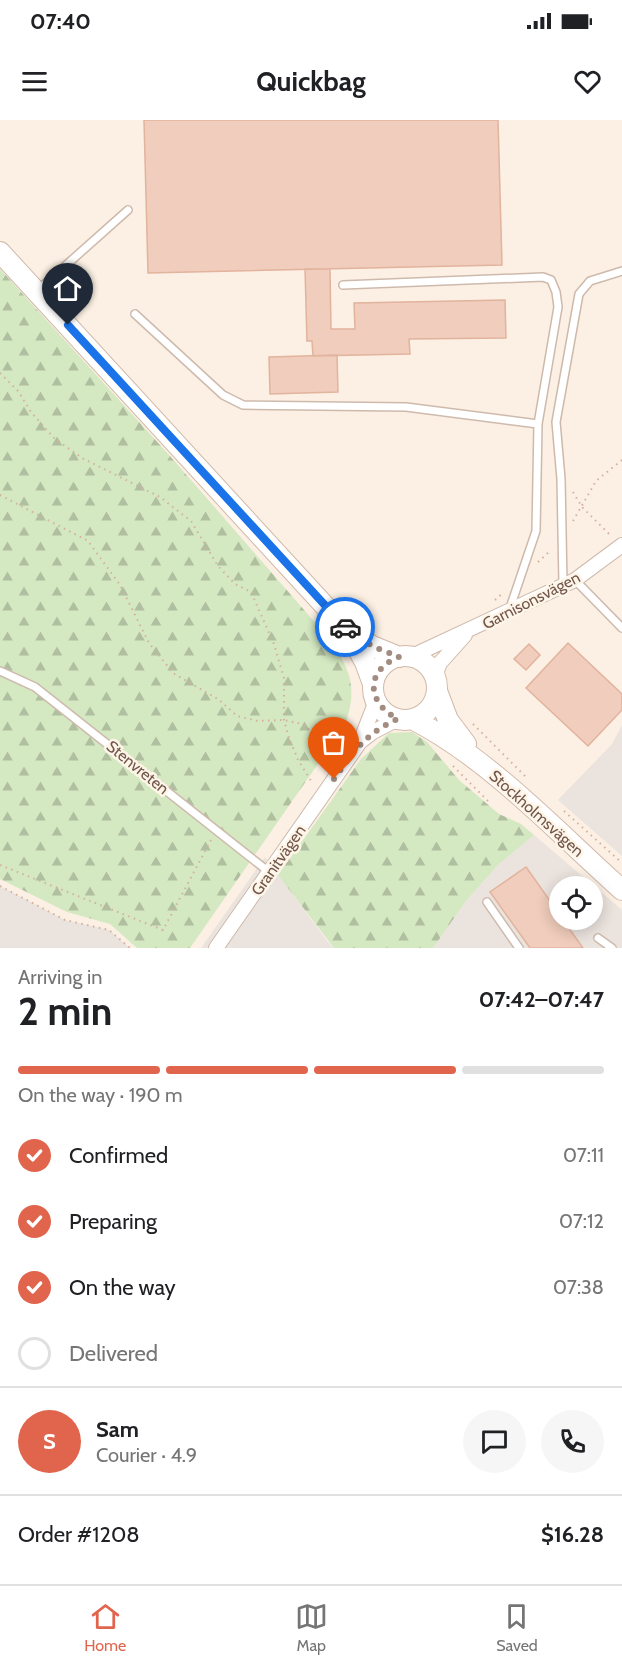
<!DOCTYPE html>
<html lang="en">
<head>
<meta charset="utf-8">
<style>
  :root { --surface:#fff; --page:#f6f6f6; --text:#202124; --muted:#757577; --line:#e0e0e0; --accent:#e1644c }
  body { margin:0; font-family:Cabin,sans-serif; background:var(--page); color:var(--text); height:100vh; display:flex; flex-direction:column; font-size:22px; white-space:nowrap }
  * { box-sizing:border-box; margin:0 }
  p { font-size:20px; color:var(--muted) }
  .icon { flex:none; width:33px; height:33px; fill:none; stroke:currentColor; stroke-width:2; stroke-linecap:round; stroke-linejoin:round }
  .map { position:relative; height:828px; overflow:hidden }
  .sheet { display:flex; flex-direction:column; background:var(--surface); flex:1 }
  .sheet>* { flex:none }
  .tools { position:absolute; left:549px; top:756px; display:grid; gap:12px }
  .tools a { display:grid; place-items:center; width:54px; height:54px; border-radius:50%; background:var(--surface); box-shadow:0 3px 15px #0003; font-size:30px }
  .pin { position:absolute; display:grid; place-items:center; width:51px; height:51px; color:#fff; margin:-62px -26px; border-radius:50% 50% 50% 0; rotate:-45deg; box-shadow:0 0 6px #0007 }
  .pin .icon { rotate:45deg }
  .courier { position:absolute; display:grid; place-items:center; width:60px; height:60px; margin:-30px; border:4px solid #1a73e8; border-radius:50%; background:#fff; color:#222; box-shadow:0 2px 8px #0007 }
  .headline em { font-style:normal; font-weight:800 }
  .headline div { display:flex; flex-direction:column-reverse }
  .headline { display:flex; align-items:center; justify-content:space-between; height:102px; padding:0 18px }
  h1 { font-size:39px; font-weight:800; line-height:45px }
  .bar { display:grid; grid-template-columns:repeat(4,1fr); gap:9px 6px; align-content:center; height:72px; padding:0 18px }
  .bar i { height:8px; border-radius:4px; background:var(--line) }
  .bar .selected { background:var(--accent) }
  .bar p { grid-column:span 4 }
  .line { display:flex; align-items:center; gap:15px; padding:0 18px; border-top:2px solid var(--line) }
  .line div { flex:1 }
  .round { display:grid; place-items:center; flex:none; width:63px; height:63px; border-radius:32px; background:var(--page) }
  ol { padding:0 18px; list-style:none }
  li { display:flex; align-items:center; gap:18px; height:66px }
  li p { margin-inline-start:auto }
  li .icon { padding:6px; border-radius:50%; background:var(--accent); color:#fff; stroke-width:4 }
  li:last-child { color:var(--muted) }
  li i { width:33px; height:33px; border:3px solid var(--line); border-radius:50% }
  .status { display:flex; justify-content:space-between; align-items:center; height:42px; padding:0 30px; background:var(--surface); direction:ltr }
  .status svg { height:16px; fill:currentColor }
  header { display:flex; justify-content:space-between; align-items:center; height:78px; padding:0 18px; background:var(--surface); font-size:27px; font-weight:800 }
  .dock { display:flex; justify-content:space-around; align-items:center; height:84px; border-top:2px solid var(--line); background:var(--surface); font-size:16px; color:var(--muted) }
  .dock a { display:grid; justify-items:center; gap:3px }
  .dock .selected { color:var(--accent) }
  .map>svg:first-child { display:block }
  .industrial { fill:#ebe3de; fill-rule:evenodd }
  .forest { fill:url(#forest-firs) }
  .building { fill:#f0cdbc; stroke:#e2b39d; stroke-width:1.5 }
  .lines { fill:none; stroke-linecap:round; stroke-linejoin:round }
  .service-casing { stroke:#cebaad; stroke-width:10 }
  .minor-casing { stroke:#cebaad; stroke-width:16 }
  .secondary-casing { stroke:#d1b9aa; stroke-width:22 }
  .path { stroke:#d4b09f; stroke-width:2; stroke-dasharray:1.5 4.5; stroke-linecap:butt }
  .service { stroke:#fff; stroke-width:7 }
  .minor { stroke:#fff; stroke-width:14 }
  .secondary { stroke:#fff; stroke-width:20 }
  .done { stroke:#a28c80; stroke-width:6; stroke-dasharray:0 10.8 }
  .route { stroke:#1a73e8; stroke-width:8 }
  .labels { text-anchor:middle; stroke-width:5; stroke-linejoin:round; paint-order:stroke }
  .street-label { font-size:16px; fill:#72564a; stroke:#fef5e9 }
</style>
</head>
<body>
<div class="status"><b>07:40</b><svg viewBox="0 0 49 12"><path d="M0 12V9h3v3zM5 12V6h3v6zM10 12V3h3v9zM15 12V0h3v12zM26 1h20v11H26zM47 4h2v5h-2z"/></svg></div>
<header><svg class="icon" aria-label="menu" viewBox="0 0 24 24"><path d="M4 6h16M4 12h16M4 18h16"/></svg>Quickbag<svg class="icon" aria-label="heart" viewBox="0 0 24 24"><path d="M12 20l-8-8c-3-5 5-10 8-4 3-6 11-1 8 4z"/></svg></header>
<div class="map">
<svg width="622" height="828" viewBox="0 0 622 828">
  <defs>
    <pattern id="forest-firs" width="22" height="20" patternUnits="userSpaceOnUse" patternTransform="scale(1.5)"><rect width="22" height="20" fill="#d4e8c2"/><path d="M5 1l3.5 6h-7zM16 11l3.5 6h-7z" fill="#b0bfa0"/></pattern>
  </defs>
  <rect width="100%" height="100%" fill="#fbf0e3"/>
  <path class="industrial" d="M622 605V736L558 680 612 624Z
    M534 715 622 790V828H433L466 781 498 745ZM560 766H592V800H560Z
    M265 737 328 822 334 828H201Z
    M0 766 65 800 109 810 130 828H0Z"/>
  <path class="forest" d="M0 149 170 336 332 522C352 553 357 570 345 605L190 828H137L110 804 67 792 0 759Z
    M412 612 427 622 459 660 499 694 521 704 534 715 498 745 466 781 433 828H334L278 755 361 639 389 613Z"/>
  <path class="building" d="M144 0H498L502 145 148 153Z
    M305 149H330L331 209H355L354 183 505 180 506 218 409 219 410 234 313 236 312 221H307Z
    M337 235 338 272 270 274 269 237Z
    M568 523 622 574V590L588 626 526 568Z
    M529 524 540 535 526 550 514 539Z
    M526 747 560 795V800H563L583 828H530L490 772Z"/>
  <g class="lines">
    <defs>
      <path id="service" d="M343 165 543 157 551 160 556 172 558 187 538 304 536 411 510 488
        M37 171 128 90
        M135 194 223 275 243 285 406 287 538 304
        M575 460 622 508
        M563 464 561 359 556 302 579 174 590 161 622 151
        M0 551 35 567 269 752
        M487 782 519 828
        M598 818 612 828"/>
      <path id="minor" d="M412 536 575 460 622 425
        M435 556 440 543 465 515
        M360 622 373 612 398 599
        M216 828 360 622 376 581"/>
      <path id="secondary" d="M0 132 347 510 365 542 373 564
        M352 513 372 526 399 537
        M373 568a32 32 0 1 1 64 0a32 32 0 1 1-64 0Z
        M437 571 448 600 466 624
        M412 599C489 638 557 712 622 770"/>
    </defs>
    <use href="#service" class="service-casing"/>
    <use href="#minor" class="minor-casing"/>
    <use href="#secondary" class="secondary-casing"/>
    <path class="path" d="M0 253 18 271 31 292 54 318 82 338 160 377 191 401 218 446 235 464 251 472 274 524 284 558V600L289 618 298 640 313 664
      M573 372 582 387 610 415
      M0 375 88 421 120 465 149 523 173 553 218 579 237 596 258 601 284 600 302 604 336 630
      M573 401 596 361 622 340
      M538 442 551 430
      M495 480 504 472
      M473 604 528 659
      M453 646 489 682
      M564 691 622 743
      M0 745 163 810 211 720
      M0 766 65 800 109 810 130 828"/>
    <use href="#service" class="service"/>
    <use href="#minor" class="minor"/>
    <use href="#secondary" class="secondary"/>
  </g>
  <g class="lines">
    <path class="done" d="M334 659C353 632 367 612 398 599 366 583 365 550 399 537L372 526 345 507"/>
    <path class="route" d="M68 205 345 507"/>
  </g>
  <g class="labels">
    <g class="street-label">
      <text transform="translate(531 480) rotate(-27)" y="6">Garnisonsvägen</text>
      <text transform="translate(138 647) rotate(39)" y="6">Stenvreten</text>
      <text transform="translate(537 693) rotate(42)" y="6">Stockholmsvägen</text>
      <text transform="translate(278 740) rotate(-55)" y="6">Granitvägen</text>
    </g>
  </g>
</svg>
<div class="tools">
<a><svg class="icon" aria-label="locate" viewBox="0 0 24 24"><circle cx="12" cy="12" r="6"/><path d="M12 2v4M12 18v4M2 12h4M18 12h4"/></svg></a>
</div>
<div class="pin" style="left:334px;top:659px;background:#ea580c"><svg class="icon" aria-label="bag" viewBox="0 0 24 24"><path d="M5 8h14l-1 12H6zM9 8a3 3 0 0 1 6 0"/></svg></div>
<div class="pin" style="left:68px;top:205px;background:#1f2937"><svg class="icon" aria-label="home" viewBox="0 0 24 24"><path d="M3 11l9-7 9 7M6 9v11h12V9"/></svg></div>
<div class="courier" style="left:345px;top:507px"><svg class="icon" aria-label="car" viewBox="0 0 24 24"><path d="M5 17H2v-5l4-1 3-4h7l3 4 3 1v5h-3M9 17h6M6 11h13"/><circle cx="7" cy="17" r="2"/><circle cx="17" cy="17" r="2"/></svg></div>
</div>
<section class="sheet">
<div class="headline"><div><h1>2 min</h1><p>Arriving in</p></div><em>07:42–07:47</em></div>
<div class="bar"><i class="selected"></i><i class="selected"></i><i class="selected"></i><i></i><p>On the way · 190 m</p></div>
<ol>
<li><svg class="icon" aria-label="check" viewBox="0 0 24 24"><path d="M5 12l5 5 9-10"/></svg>Confirmed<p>07:11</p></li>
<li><svg class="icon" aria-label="check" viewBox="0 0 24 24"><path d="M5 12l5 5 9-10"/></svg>Preparing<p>07:12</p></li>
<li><svg class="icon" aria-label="check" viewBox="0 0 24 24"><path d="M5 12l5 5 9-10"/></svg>On the way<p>07:38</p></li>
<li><i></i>Delivered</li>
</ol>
<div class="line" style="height:108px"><b class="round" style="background:var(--accent);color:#fff">S</b><div><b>Sam</b><p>Courier · 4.9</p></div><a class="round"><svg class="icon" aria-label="chat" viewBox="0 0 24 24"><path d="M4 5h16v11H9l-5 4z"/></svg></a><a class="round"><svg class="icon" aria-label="phone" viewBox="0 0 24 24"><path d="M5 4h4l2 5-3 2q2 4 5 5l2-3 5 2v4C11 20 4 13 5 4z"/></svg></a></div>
<div class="line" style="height:78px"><div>Order #1208</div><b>$16.28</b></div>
</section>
<nav class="dock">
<a class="selected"><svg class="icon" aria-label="home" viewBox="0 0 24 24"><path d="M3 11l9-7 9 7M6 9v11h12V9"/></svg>Home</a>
<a><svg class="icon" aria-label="map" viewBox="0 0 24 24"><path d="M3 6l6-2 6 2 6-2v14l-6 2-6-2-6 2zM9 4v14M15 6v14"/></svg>Map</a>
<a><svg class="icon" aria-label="saved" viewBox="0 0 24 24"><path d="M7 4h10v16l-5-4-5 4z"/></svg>Saved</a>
</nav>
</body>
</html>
